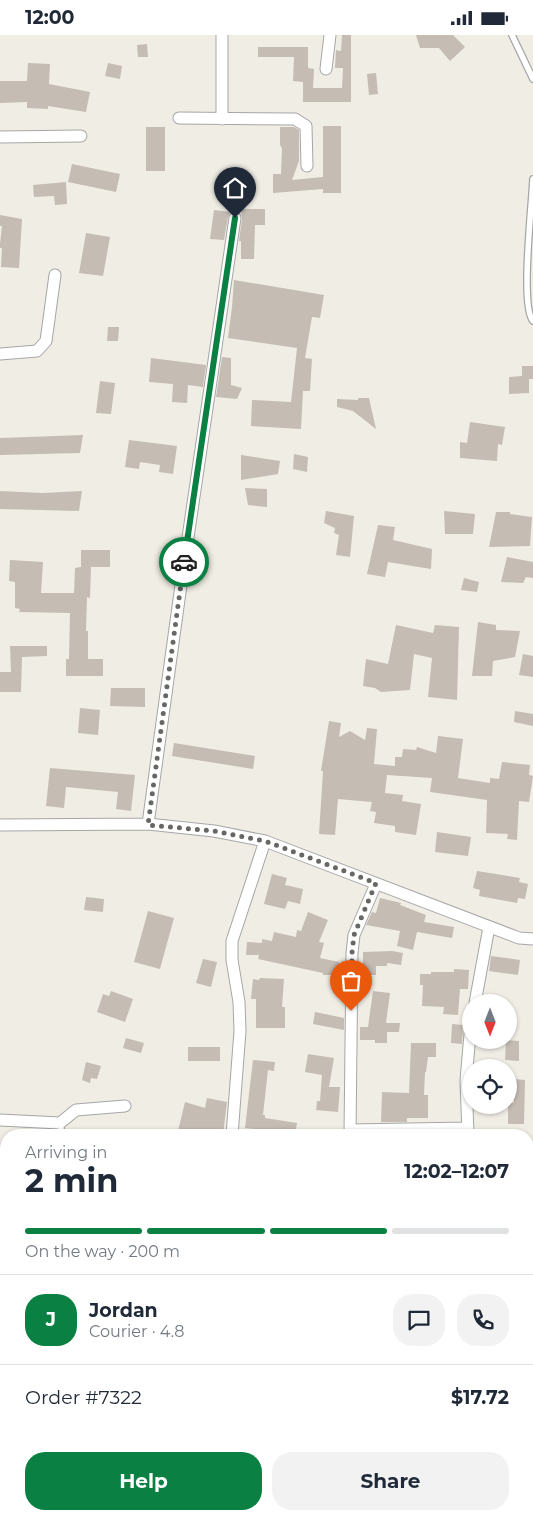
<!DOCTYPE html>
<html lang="en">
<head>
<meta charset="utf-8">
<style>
  :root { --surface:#fff; --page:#f2f2f3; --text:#1f2937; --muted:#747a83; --line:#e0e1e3; --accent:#0b8043 }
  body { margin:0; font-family:Montserrat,sans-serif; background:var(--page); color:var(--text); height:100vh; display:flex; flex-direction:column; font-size:19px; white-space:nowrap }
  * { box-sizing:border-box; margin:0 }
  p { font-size:16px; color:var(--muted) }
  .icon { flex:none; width:28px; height:28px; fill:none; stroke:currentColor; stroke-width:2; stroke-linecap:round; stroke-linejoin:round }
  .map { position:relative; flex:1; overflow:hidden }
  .panel { position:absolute; left:0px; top:1094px; width:534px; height:391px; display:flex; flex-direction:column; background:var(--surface); border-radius:20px 20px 0 0; box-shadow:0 1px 4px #0004 }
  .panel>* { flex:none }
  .needle { width:32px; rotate:180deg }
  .controls { position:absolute; left:462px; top:959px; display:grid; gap:10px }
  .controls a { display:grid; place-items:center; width:55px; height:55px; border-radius:50%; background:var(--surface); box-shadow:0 1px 4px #0004; font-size:25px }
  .pin { position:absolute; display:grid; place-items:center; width:42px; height:42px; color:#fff; margin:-51px -21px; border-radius:50% 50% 50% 0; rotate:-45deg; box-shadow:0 0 5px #0007 }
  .pin .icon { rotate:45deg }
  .courier { position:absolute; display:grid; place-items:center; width:50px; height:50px; margin:-25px; border:4px solid #0b8043; border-radius:50%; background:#fff; color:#222; box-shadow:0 1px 6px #0007 }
  .summary em { font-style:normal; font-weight:700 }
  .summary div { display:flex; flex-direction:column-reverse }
  .summary { display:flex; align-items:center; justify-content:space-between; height:85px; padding:0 25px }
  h1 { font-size:32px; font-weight:700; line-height:38px }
  .bar { display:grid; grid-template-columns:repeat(4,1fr); gap:8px 5px; align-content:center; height:60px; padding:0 25px }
  .bar i { height:6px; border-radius:4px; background:var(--line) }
  .bar .selected { background:var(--accent) }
  .bar p { grid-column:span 4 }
  .line { display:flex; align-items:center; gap:12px; padding:0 25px; border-top:1px solid var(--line) }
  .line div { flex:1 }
  .round { display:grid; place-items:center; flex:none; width:52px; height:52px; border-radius:20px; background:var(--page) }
  .button { display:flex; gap:10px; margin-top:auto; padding:10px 25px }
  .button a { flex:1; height:58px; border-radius:20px; background:var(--accent); color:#fff; font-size:20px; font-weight:700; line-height:58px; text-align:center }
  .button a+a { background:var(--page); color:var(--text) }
  .status { display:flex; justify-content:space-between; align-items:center; height:35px; padding:0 25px; background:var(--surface); direction:ltr }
  .status svg { height:14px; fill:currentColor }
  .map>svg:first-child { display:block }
  .building { fill:#c5bcb4 }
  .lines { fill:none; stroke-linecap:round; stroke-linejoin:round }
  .service-casing { stroke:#a6a6a6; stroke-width:8 }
  .minor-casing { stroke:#a6a6a6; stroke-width:13 }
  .service { stroke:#fff; stroke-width:5.5 }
  .minor { stroke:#fff; stroke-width:11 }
  .done { stroke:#686764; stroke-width:5; stroke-dasharray:0 9 }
  .route { stroke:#0b8043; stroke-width:6 }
</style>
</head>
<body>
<div class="status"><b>12:00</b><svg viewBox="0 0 49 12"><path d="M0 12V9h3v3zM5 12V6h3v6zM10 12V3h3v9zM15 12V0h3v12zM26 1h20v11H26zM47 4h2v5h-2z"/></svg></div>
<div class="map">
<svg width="533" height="1484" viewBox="0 0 533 1484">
  <rect width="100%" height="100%" fill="#f0ede5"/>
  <path class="building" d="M342 0H351V67H303V47L293 46 294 22H258V12H308V33L314 34 313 53H342L343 33H335L336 15 341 16Z
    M416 0H453L465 12 450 26 439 13H420Z
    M147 9 148 22H138L137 10Z
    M28 28 50 29 49 49 90 57 86 77 48 71V74L27 73V67L0 68V46H27Z
    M108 28 122 31 120 44 105 41Z
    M376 38 378 59 369 60 367 39Z
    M323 91H341V158H323V154L273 158V139H281L282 113 280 110V92H294L299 95V126L292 145 323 142Z
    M146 92H165V136H146Z
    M72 129 120 139 116 157 68 147Z
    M66 147 67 169 55 170 54 161 34 162 33 150Z
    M241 174H265V190H255L254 224H241V206H239L242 184Z
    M214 175 230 177 228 182 224 205 210 204Z
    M0 180 22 184 19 233 1 232 2 213H0V209L2 191H0Z
    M86 198 110 202 103 241 79 238Z
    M234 245 324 260 320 283 312 282 305 323 312 324 310 356H303L301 394 251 391 252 365 291 367 297 313 228 303 232 272Z
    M108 292H119L118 306H107Z
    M222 322 231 323V350L242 353 237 364 216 362Z
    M151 323 206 330 203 352 188 350 187 368 172 367 173 349 149 347Z
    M522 331H533V344H529V358L509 359V342L522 341Z
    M100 346 115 348 111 379 96 378Z
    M358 363H369L376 394 353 376 337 372V364L358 365Z
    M470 387 505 392 502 410 498 409 497 426 460 423V407L467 408Z
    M83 400 80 418 0 420V403Z
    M129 405 177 411 173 439 159 437 160 430 140 427 139 434 125 432Z
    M294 419 308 422 307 437 293 434Z
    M241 420 280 426 278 439 241 445Z
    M245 453 267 454V472L248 470Z
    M0 456 43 458 82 456 79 476 0 474Z
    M326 476 354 481 350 522 336 520 339 500 334 498 335 493 324 488Z
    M444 476 475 479 473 499H445Z
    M496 477H510V479L532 482 530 511 489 512Z
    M378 490 395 492 393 505 432 514 431 534 388 527 385 542 367 539Z
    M81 515H110V532H91L90 563 87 562 86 596H88V624H103V641H66V624H69L70 578 19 577 20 574 15 573V547L9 546 10 525 43 527 41 558H74L75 533 81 532Z
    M507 522 533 527V543L526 542 523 548 501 547Z
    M464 543 479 547 477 557 461 555Z
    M478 587 496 590V595L520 596 515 622 493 626 492 641H472Z
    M396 590 433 598 435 590 459 592 457 665 428 662 432 623 414 619 410 655 381 657 375 653 363 651 366 624 388 629Z
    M10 611H47V621L22 622 21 657H0V637H11Z
    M523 619 533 621V642L519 640Z
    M111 653H145V672L110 671Z
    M80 673 100 675 98 700 78 698Z
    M515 676 533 679V691L514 687Z
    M329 686 341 688 339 702 350 696 365 705 367 693 377 694 374 729 395 731V722H402L403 714 416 715 417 712 436 718 438 701 463 704 458 743 490 748V743L499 744 502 727 530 730 529 740 533 741 529 767 519 766 517 805 507 804 508 799 486 798 487 765 430 757 432 743 387 740 385 758 403 760 402 766 421 769 416 800 395 797V791L374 788 376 777 370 776 372 767 338 764 335 800 319 799 323 736H321Z
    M174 708 255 721 253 734 172 721Z
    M50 733 135 740 131 776 116 774 118 757 66 752 64 773 46 771Z
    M437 797 471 802 468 821 435 817Z
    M477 836 520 843 519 847 528 849 525 864 518 863 517 868 479 861 480 855 473 853Z
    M272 839 287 843 285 850 303 854 300 869 288 866 285 874 264 869Z
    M86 862 104 864 103 877 84 875Z
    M380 863 401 868 400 870 426 880 424 887 454 892 452 903 417 897 413 915 397 911 400 896 366 890 372 877 376 878Z
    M148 876 174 883 160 934 134 927Z
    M308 877 328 885 319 907 324 908 320 923 339 927 336 940H323V938L258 924 259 920H246L247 907 262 908V904L272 906 274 897 296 902 297 895 301 896Z
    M392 916 403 918 401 930 387 928V931H376V940H363V917Z
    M491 921 520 925 518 940 489 936Z
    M203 924 217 927 211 952 196 948Z
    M454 934 469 935 468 954H460L458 980 443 979 444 972 422 971 423 950H420V939H431V937H454Z
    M260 943 284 944 282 972H285V993H256V964H251L253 944 259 945Z
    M111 956 133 964 125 987 97 977 103 959 109 961Z
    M373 956 390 958 386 988H400L399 997H387V1008H375V1005H360V992H368Z
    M315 977 344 983V995L313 989Z
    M452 989 463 990 462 1009 451 1008Z
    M126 1003 144 1008 141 1018 123 1013Z
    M506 1005 519 1006V1026L505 1025Z
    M411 1008H436V1022H428L426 1037H425L424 1060H428V1083H407V1087H381L382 1057 409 1058Z
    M188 1012H220V1026H188Z
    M308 1019 334 1023 329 1052H340L338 1077 316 1075 317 1066H320L322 1040 305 1037Z
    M253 1025 275 1027 274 1036 268 1035 263 1080H265V1083L297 1088 295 1100H271L272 1096 245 1093Z
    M86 1027 101 1031 97 1044 91 1043 90 1048 82 1045Z
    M514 1044 525 1045 524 1089H508V1070L509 1068H514Z
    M207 1063 227 1067 223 1100H177L185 1067 205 1073Z"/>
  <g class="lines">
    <defs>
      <path id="service" d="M512 0 533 44
        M533 144C532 170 520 271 533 286
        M60 1088 62 1100"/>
      <path id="minor" d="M326 34 330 0
        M179 83 295 84 306 91 307 131
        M222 84V0
        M0 102 81 101
        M0 319 37 316 46 306 55 240
        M148 789 181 550 235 183
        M0 790 148 789 214 796 265 806 519 903 533 904
        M475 968 489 892
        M0 1085 60 1088 76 1075 125 1071
        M350 1095 468 1093
        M468 1099 466 1045 471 988
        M232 1100 240 996 239 967 232 925V906L265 806
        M350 1100 352 918 354 900 376 849
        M528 1403 533 1402
        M378 1479 379 1484
        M504 1479 505 1484
        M123 1484 126 1479
        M230 1484 278 1479"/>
    </defs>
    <use href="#service" class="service-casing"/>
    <use href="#minor" class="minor-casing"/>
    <use href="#service" class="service"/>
    <use href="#minor" class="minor"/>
  </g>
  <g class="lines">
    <path class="done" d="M184 527 148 790 214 796 265 806 376 848 354 900 352 918 351 976"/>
    <path class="route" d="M184 527 235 183"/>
  </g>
</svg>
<div class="controls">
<a><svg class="needle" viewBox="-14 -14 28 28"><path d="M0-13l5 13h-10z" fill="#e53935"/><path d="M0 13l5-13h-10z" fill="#747a83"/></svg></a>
<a><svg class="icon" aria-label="locate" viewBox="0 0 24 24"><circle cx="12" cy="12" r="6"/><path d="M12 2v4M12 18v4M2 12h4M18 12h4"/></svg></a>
</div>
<div class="pin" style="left:351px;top:976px;background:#ea580c"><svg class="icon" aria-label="bag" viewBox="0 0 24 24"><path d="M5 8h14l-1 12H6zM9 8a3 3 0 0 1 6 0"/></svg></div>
<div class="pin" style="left:235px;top:183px;background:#1f2937"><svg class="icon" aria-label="home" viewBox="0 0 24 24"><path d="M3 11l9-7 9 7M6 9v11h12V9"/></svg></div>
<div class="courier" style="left:184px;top:527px"><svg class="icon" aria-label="car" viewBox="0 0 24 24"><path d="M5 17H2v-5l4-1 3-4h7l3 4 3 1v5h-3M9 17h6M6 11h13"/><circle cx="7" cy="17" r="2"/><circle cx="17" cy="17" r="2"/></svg></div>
<section class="panel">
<div class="summary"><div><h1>2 min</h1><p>Arriving in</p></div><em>12:02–12:07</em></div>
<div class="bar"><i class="selected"></i><i class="selected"></i><i class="selected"></i><i></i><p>On the way · 200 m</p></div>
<div class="line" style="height:90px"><b class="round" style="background:var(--accent);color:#fff">J</b><div><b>Jordan</b><p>Courier · 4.8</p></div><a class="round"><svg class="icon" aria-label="chat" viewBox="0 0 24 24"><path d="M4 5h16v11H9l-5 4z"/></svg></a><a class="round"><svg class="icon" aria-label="phone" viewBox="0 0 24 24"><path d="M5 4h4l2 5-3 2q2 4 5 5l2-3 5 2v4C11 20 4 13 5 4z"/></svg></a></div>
<div class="line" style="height:65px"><div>Order #7322</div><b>$17.72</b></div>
<div class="button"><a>Help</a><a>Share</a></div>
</section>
</div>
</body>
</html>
